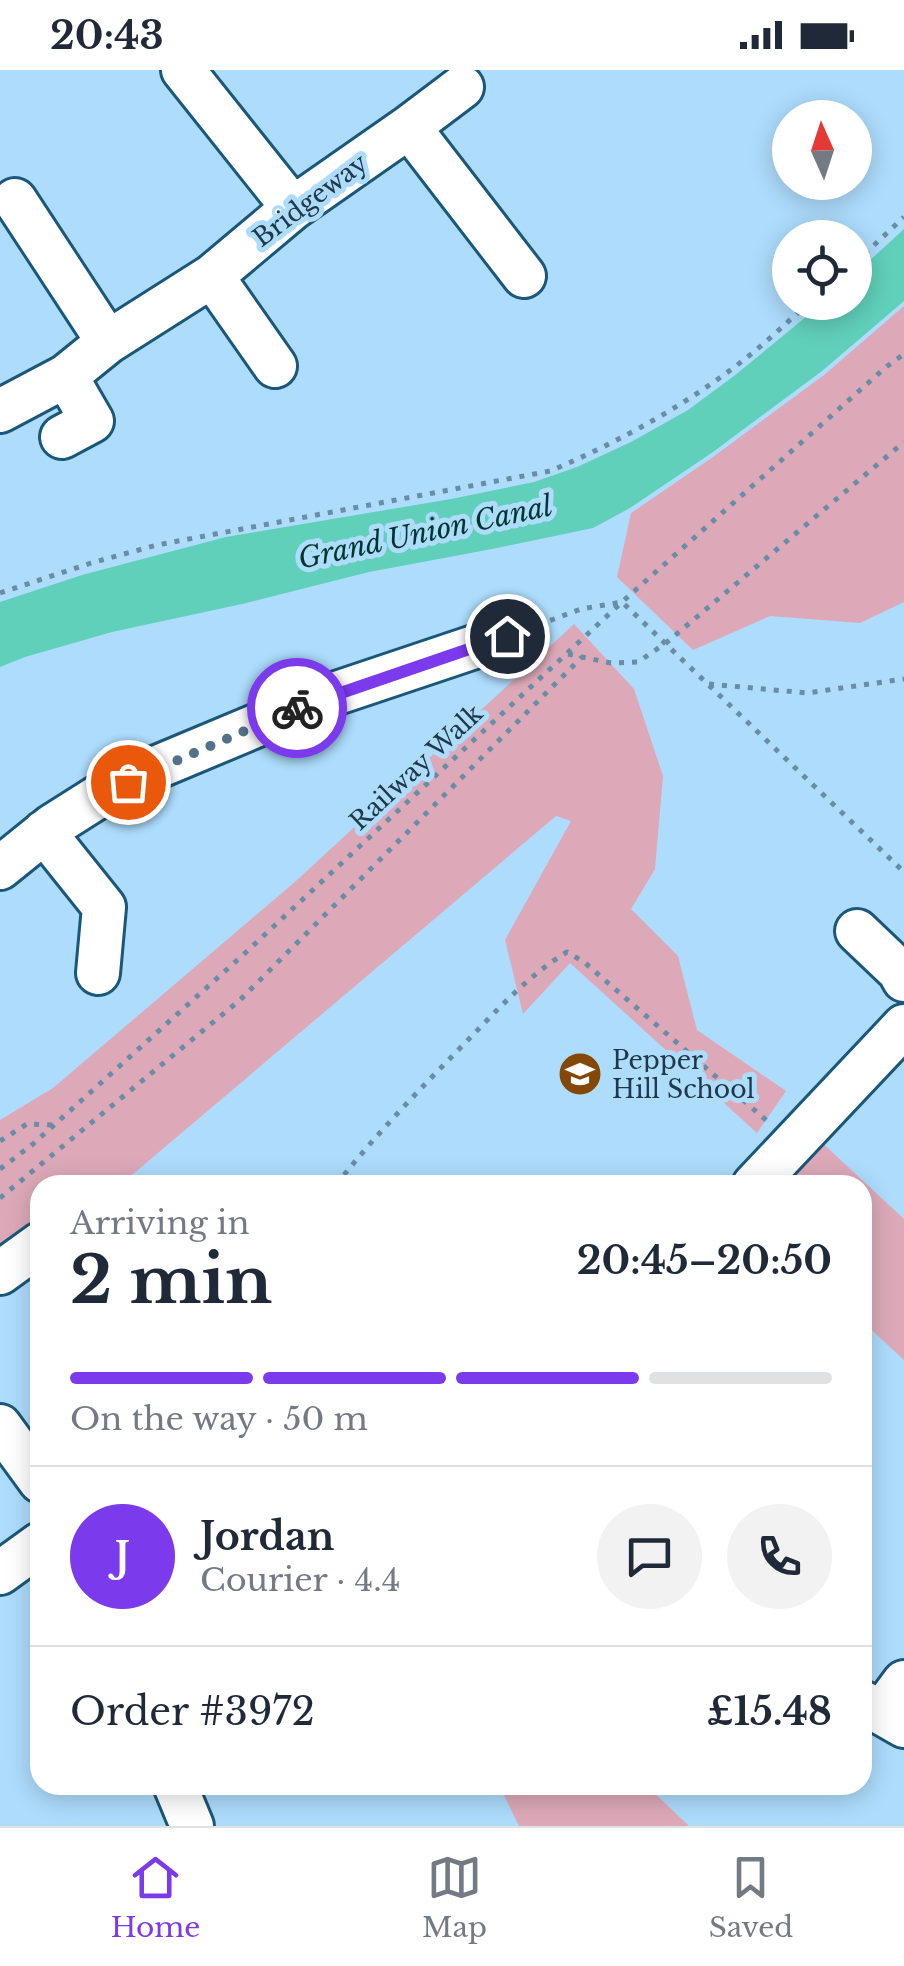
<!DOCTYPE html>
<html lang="en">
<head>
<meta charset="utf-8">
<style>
  :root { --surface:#fff; --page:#f2f2f3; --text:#1f2937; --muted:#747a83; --line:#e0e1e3; --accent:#7c3aed }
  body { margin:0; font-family:"Libre Baskerville",serif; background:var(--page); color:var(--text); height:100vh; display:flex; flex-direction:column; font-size:38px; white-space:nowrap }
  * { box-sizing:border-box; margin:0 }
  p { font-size:32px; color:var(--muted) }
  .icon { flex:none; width:55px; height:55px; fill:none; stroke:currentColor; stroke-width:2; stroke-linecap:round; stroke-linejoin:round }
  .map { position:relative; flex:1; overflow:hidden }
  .side { position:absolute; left:30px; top:1105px; width:842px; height:620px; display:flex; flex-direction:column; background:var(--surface); border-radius:30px; box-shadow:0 5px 25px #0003 }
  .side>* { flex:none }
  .needle { width:65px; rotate:357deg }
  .controls { position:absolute; left:772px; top:30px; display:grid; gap:20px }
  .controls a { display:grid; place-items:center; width:100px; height:100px; border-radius:50%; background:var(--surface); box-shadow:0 5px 25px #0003; font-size:50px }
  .pin { position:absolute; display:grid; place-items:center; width:85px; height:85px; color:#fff; margin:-42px; border:5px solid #fff; border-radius:50%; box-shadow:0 2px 10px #0007 }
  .courier { position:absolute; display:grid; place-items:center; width:100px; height:100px; margin:-50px; border:8px solid #7c3aed; border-radius:50%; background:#fff; color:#222; box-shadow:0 2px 12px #0007 }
  .overview em { font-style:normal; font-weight:800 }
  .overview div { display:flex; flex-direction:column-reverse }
  .overview { display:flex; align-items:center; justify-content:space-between; height:170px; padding:0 40px }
  h1 { font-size:65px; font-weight:800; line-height:75px }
  .bar { display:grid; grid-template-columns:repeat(4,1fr); gap:15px 10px; align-content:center; height:120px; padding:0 40px }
  .bar i { height:12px; border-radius:8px; background:var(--line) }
  .bar .selected { background:var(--accent) }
  .bar p { grid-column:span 4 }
  .line { display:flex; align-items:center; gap:25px; padding:0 40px; border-top:2px solid var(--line) }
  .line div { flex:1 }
  .round { display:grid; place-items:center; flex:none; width:105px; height:105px; border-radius:52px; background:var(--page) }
  .status { display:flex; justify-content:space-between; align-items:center; height:70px; padding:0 50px; background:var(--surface); direction:ltr }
  .status svg { height:28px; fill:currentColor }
  .menu { display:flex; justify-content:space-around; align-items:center; height:140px; border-top:2px solid var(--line); background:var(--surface); font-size:28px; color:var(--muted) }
  .menu a { display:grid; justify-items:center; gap:5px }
  .menu .selected { color:var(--accent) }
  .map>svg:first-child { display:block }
  .green { fill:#dda9b9 }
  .water { fill:#61d0ba }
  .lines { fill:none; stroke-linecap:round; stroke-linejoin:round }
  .minor-casing { stroke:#1a5779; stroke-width:48 }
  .path { stroke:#688da5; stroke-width:5; stroke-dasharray:5 8; stroke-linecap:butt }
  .minor { stroke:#fff; stroke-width:42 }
  .done { stroke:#517288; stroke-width:10; stroke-dasharray:0 18 }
  .route { stroke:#7c3aed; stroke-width:12 }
  .labels { text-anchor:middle; stroke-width:10; stroke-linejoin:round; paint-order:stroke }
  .street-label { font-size:25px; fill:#203949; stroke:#addcfc }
  .poi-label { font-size:25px; fill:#203949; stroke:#addcfc; text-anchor:start }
  .water-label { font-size:28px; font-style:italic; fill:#00362e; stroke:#addcfc }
</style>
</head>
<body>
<div class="status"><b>20:43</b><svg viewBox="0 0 49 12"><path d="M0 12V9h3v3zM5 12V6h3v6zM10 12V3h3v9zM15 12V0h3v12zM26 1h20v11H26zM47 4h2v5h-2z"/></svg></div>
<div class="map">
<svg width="904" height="1756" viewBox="0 0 904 1756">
  <rect width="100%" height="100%" fill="#addcfc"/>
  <path class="green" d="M904 236V532L860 553 770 546 693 580 617 507 631 443 713 387 824 305Z
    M574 554 634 619 663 706 655 799 631 839 678 886 697 960 786 1021 757 1063 570 893 523 944 505 870 571 751 556 746 120 1115H40V1171L0 1194V1050L53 1018 296 811Z
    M818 1069 904 1149V1290L863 1252 862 1115H773Z
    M499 1715H646L689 1756H519Z"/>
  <path class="water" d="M904 159V231L822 301 713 382 630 438 593 458 492 479 369 502 242 534 112 562 25 587 0 597V532L82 505 226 467 451 429 534 412 577 397 631 372 688 340 734 306 823 233 855 232V204Z"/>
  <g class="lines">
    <defs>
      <path id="minor" d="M183 0 293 138
        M409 57 524 206
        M15 130 108 272
        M212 206 275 296
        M0 341 66 306 108 272 212 206 293 138 409 57 462 17
        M62 367 92 351 66 306
        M44 762 104 837 98 903
        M0 798 52 756 101 725 155 698 322 628 507 566
        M857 861 899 901 904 910
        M754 1115 904 956
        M0 1203 40 1174
        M0 1356 40 1411
        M0 1503 40 1474
        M862 1632 904 1656
        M881 1643 904 1612
        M175 1715 192 1756"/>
    </defs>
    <use href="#minor" class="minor-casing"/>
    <path class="path" d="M855 193 904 147
      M0 523 91 493 157 475 550 401C619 372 686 335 745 289 768 271 788 251 810 232
      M538 555 581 539 622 532 904 802
      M568 584 611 593 638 592 666 573 904 372
      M709 614 807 623 904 609
      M0 1071 27 1054 52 1055
      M0 1099 33 1074 244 884 622 532 886 297 904 284
      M336 1115C376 1064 422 1017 468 970 498 939 530 904 567 882L584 892 767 1051
      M0 1128 240 930 582 587"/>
    <use href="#minor" class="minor"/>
  </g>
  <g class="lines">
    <path class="done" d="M128 712 297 638"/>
    <path class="route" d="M297 638 507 566"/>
  </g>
  <defs>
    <symbol id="school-disc" viewBox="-11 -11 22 22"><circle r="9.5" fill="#854706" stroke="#addcfc"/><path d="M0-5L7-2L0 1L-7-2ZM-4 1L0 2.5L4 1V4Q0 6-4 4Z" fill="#fff"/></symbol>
  </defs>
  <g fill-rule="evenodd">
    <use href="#school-disc" x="555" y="979" width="50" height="50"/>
  </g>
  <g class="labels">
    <g class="street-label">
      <text transform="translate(310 130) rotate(-37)" y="9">Bridgeway</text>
      <text transform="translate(416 697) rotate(-43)" y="9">Railway Walk</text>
    </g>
    <g class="poi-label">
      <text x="612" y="999">Pepper<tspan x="612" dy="29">Hill School</tspan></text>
    </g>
    <g class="water-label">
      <text transform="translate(425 462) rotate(-12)" y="10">Grand Union Canal</text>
    </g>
  </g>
</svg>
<div class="controls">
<a><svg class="needle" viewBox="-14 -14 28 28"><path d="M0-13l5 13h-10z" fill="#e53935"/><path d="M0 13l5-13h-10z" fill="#747a83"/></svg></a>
<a><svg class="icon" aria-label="locate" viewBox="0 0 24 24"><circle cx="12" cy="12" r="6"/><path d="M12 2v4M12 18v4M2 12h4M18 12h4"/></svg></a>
</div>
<div class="pin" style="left:128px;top:712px;background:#ea580c"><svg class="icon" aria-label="bag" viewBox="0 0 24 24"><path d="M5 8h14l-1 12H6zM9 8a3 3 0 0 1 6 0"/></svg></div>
<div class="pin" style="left:507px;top:566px;background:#1f2937"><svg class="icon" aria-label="home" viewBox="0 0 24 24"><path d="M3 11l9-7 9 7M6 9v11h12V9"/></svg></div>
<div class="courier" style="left:297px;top:638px"><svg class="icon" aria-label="bike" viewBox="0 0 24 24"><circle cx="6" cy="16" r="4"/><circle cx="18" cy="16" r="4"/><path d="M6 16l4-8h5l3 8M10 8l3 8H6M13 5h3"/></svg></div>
<section class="side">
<div class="overview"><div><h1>2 min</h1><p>Arriving in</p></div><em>20:45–20:50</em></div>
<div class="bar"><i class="selected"></i><i class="selected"></i><i class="selected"></i><i></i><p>On the way · 50 m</p></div>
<div class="line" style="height:180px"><b class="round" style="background:var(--accent);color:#fff">J</b><div><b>Jordan</b><p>Courier · 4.4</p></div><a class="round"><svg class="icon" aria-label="chat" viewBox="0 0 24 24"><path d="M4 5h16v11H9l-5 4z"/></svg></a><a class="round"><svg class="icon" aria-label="phone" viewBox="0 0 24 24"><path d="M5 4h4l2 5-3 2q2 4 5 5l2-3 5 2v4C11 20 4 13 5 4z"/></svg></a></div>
<div class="line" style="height:130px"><div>Order #3972</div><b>£15.48</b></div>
</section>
</div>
<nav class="menu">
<a class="selected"><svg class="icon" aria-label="home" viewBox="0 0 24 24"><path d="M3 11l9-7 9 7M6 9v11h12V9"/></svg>Home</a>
<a><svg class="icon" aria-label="map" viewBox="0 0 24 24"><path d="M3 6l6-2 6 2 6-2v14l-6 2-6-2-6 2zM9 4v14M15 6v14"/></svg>Map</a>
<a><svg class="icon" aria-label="saved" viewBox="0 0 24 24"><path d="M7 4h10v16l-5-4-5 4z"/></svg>Saved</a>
</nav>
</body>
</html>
